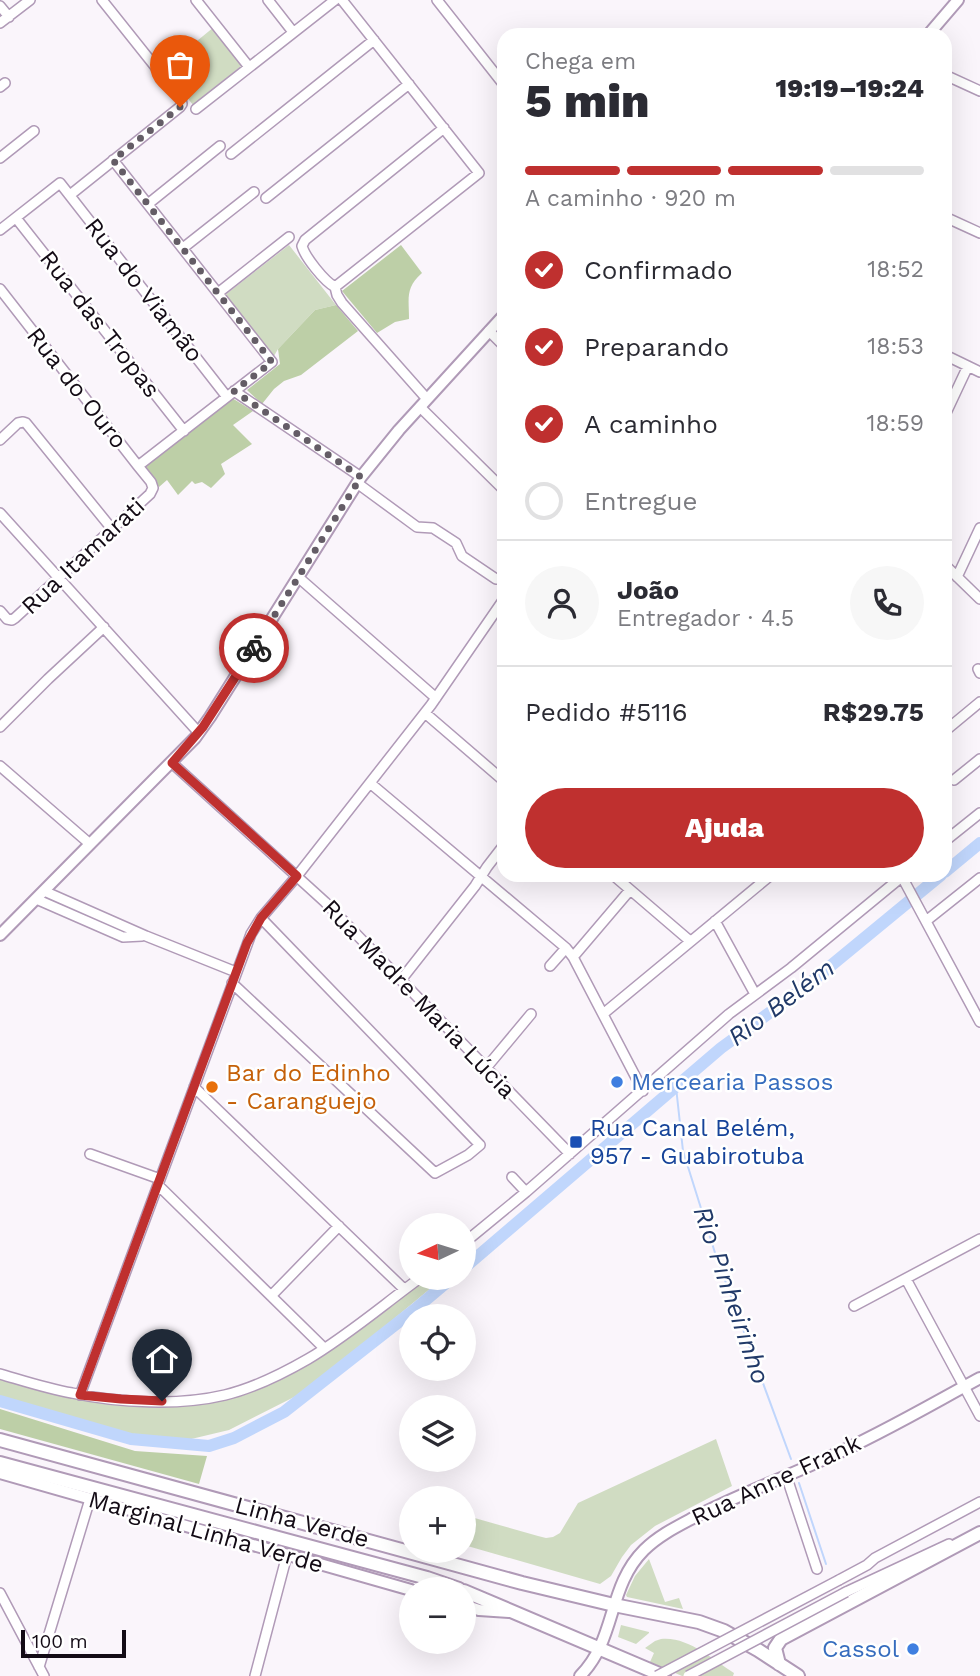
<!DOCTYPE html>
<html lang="pt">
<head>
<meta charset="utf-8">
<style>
  :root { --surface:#fff; --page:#f7f7f7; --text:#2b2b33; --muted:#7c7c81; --line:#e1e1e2; --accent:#bf302f }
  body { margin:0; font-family:"Work Sans",sans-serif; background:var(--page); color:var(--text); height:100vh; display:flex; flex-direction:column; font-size:26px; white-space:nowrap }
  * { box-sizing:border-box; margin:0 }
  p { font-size:23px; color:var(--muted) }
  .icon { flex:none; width:38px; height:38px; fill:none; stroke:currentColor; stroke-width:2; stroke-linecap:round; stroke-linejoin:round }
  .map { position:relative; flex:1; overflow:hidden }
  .details { position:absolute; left:497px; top:28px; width:455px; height:854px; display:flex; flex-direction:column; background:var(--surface); border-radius:21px; box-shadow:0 7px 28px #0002 }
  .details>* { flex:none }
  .needle { width:46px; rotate:266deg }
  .buttons { position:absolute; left:399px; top:1213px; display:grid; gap:14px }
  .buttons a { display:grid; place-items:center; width:77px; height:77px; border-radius:50%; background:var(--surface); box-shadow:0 7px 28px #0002; font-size:35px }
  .scale { position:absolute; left:21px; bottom:18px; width:105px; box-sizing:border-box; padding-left:7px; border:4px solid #130b15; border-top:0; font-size:19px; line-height:24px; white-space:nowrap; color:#130b15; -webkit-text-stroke:5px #fff; paint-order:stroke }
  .pin { position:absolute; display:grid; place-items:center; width:60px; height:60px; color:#fff; margin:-72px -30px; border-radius:50% 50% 50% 0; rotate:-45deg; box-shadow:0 0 7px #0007 }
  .pin .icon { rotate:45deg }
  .courier { position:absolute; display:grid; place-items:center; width:70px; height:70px; margin:-35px; border:5px solid #bf302f; border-radius:50%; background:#fff; color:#222; box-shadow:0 2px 9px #0007 }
  .overview em { font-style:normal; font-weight:800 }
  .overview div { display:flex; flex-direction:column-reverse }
  .overview { display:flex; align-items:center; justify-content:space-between; height:119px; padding:0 28px }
  h1 { font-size:46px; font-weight:800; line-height:52px }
  .bar { display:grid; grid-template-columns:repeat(4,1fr); gap:10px 7px; align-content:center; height:84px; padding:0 28px }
  .bar i { height:9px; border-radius:5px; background:var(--line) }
  .bar .selected { background:var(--accent) }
  .bar p { grid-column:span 4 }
  .line { display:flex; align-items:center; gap:18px; padding:0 28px; border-top:2px solid var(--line) }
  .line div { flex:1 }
  .round { display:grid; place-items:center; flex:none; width:74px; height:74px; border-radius:37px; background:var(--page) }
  ol { padding:0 28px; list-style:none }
  li { display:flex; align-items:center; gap:21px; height:77px }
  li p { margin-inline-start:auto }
  li .icon { padding:7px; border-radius:50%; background:var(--accent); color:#fff; stroke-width:4 }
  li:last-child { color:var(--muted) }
  li i { width:38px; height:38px; border:4px solid var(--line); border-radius:50% }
  .primary-button { display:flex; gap:14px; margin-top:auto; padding:14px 28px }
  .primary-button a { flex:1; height:80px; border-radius:42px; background:var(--accent); color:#fff; font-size:28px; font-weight:800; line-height:80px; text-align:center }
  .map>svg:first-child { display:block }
  .green { fill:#d0dcc2 }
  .forest { fill:#bdcfa7 }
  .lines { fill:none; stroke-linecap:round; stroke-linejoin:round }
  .stream { stroke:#c0d6fc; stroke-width:2 }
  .river { stroke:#c0d6fc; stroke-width:12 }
  .minor-casing { stroke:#b09ab7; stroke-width:12 }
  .major-casing { stroke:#b09ab7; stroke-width:14 }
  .highway-casing { stroke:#b09ab7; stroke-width:16 }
  .minor { stroke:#fff; stroke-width:9 }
  .major { stroke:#fff; stroke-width:10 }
  .highway { stroke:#fff; stroke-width:12 }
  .minor-bridge-casing { stroke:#b09ab7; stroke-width:12; stroke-linecap:butt }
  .minor-bridge { stroke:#fff; stroke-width:9 }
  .done { stroke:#645d66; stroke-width:7; stroke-dasharray:0 12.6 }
  .route { stroke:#bf302f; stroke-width:9 }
  .shop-dot { fill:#3f7fe0; stroke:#fff; stroke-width:2.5 }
  .food-dot { fill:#e8710a; stroke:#fff; stroke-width:2.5 }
  .transit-dot { fill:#1a4fb4; stroke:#fff; stroke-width:2.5 }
  .labels { text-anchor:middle; stroke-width:5; stroke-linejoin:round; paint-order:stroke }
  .street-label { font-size:24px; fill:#130b15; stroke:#fff }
  .food-label { font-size:24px; fill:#c56008; stroke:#fff; text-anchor:start }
  .shop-label { font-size:24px; fill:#366cbe; stroke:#fff; text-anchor:start }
  .transit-label { font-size:24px; fill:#164399; stroke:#fff; text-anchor:start }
  .water-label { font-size:26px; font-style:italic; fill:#203968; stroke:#fff }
</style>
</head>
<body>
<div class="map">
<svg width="980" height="1676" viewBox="0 0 980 1676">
  <rect width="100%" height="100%" fill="#faf5fb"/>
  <path class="green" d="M214 27 244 64 193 105 164 68Z
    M289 245 336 305 315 310 278 349 274 356 225 295Z
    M427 1278H443L308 1390 229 1430 187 1440 132 1436 0 1398V1379L65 1396 99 1403 124 1404 234 1397 262 1388 315 1361Z
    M716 1439 732 1486 655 1526 631 1545 622 1557 611 1576 600 1584 464 1545V1515L538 1536 546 1538 553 1537 560 1533 578 1503Z
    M649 1559 665 1602 679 1598 683 1609 627 1597 626 1595 635 1576Z
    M621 1625 649 1632V1633L636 1644 618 1637Z
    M661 1639C688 1636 713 1660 734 1673L733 1676H682L650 1662 654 1653 645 1648 655 1641Z"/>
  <path class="forest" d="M401 245 422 273C405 288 409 298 409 319L395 322 377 333 342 291Z
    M336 305 358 331 301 375 284 381 274 389 262 404 247 390 280 364 278 349 315 310Z
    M232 398 253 411 233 425 252 444 221 464 225 474 211 488 202 482 195 484 192 481 178 495 167 480 159 487 145 466Z
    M0 1409 135 1451 207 1456 199 1484 0 1429Z"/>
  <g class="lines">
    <path class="stream" d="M676 1087 683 1151 716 1256 791 1459
      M799 1483 826 1564"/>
    <path class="river" d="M945 872 980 843
      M464 1268 721 1048 805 987 941 875
      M0 1401 131 1439 209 1446 234 1438 284 1412 414 1310 452 1278"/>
    <defs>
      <path id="minor" d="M196 0 249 67
        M268 0 293 32
        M437 0 504 85
        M0 6 9 17
        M0 23 30 0
        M945 75 980 91
        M0 87 5 83
        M196 109 335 0
        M231 154 374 40
        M0 158 34 131
        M113 160 272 362 138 466
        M70 195 180 107 182 104 181 99 102 0
        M266 198 409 84
        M148 204 220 146
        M945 217 980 233
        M16 218 184 431
        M0 230 60 183 227 397
        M183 248 254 192
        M335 287 479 173 342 0
        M0 289 138 466 151 482 153 488 150 494 15 618 12 620 7 619 0 611
        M218 293 289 237
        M489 331 504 346
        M945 355 980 372
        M234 391 361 477
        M427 399 342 303 337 295 335 287C324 281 305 257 302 246L305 240 444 128
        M420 407 504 490
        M945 415 968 366
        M0 440 18 423 23 422 26 423 112 529
        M357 483 417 527 433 528 456 543 462 556 496 579
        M0 513 199 733
        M945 565 980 599
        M298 577 436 698
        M957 577 980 528
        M978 669 980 673
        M425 713 504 781
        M0 727 48 679 104 627
        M945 731 980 702
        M172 763 325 902 570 1154
        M0 766 90 844
        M954 780 980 759
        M370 783 566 948 573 957 643 1091
        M945 841 980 813
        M613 875 690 941
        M901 875 980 1022
        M44 891 146 936 236 972
        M36 899 123 937 142 936
        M715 921 755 994
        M926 921 980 878
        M573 957 630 890
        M550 966 566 948
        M401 980 475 886 487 867 504 845
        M232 983 435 1173 468 1155 480 1145 261 918
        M603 1014 771 875
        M486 1068 531 1014
        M194 1087 404 1289
        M90 1154 160 1179
        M512 1177 526 1192
        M158 1185 324 1348
        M464 1243 526 1192 729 1014 791 968 904 875
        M906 1279 980 1416
        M271 1296 339 1226
        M854 1306 980 1239
        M0 1374C24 1381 48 1389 72 1393 119 1403 179 1406 225 1395 254 1388 282 1374 308 1359 347 1336 383 1305 420 1278
        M80 1395 251 934 261 918 297 876 431 705 504 599
        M786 1475 817 1569
        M839 1580 867 1565 875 1558 980 1502
        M846 1592 949 1544
        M0 1593 44 1676
        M39 1667 90 1499
        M255 1676 287 1555"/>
      <path id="major" d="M928 35 958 0
        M0 935 195 738 210 717 361 477 399 430 504 315
        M0 1473 411 1590
        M464 1605 479 1610 509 1612
        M580 1676C617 1639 607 1587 644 1550 658 1536 676 1527 693 1518 737 1495 784 1478 829 1457 881 1434 930 1405 980 1378"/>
      <path id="highway" d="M0 1440 522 1583 614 1605 699 1622 724 1631 758 1650 798 1676
        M0 1463 427 1578 459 1589
        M464 1591 664 1676
        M779 1664 775 1648 781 1639 980 1533"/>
    </defs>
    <use href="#minor" class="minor-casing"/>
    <use href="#major" class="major-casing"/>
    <use href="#highway" class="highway-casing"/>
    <use href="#minor" class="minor"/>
    <use href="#major" class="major"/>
    <use href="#highway" class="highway"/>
    <defs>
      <path id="minor-bridge" d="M657 1676 839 1580
        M688 1676 846 1592"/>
    </defs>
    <use href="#minor-bridge" class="minor-bridge-casing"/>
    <use href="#minor-bridge" class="minor-bridge"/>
  </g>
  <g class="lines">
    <path class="done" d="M180 107 113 160 272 362 234 391 361 477 254 648"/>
    <path class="route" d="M162 1401 121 1399 80 1395 247 943 261 918 297 876 172 763 203 727 254 648"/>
  </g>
  <g class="shop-dot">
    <circle cx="617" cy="1082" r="7"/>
    <circle cx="913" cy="1649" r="7"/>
  </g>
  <circle class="food-dot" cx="212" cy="1087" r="7"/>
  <rect class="transit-dot" x="569" y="1135" width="14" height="14" rx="3.5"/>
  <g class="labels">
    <g class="street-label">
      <text transform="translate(144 290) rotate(52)" y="8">Rua do Viamão</text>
      <text transform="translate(100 324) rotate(52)" y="8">Rua das Tropas</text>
      <text transform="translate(77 388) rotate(52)" y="8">Rua do Ouro</text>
      <text transform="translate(83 556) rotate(-43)" y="8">Rua Itamarati</text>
      <text transform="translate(419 999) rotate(46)" y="8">Rua Madre Maria Lúcia</text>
      <text transform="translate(776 1480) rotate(-25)" y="8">Rua Anne Frank</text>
      <text transform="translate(302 1522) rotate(15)" y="8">Linha Verde</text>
      <text transform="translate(206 1532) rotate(16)" y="8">Marginal Linha Verde</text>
    </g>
    <g class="food-label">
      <text x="226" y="1081">Bar do Edinho<tspan x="226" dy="28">- Caranguejo</tspan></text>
    </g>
    <g class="shop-label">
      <text x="631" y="1090">Mercearia Passos</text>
      <text x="899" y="1657" text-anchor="end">Cassol</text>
    </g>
    <g class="transit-label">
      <text x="590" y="1136">Rua Canal Belém,<tspan x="590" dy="28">957 - Guabirotuba</tspan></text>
    </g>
    <g class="water-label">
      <text transform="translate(781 1002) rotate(-37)" y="9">Rio Belém</text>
      <text transform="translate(732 1295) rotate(71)" y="9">Rio Pinheirinho</text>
    </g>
  </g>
</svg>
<div class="buttons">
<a><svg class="needle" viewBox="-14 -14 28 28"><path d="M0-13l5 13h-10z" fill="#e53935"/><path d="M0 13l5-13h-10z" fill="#7c7c81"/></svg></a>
<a><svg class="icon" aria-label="locate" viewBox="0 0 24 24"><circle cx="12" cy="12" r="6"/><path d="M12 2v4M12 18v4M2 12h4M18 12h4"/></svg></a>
<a><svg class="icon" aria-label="layers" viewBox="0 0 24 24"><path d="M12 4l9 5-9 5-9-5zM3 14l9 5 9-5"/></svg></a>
<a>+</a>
<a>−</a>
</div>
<div class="scale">100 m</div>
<div class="pin" style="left:180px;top:107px;background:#ea580c"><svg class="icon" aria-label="bag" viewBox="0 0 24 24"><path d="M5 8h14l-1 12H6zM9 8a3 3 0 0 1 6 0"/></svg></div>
<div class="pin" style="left:162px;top:1401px;background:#1f2937"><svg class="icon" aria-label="home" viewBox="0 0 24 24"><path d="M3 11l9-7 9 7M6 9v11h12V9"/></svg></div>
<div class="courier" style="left:254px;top:648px"><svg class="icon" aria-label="bike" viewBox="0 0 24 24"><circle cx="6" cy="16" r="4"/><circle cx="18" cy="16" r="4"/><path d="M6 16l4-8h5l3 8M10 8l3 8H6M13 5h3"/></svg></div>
<section class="details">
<div class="overview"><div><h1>5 min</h1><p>Chega em</p></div><em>19:19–19:24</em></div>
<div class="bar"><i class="selected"></i><i class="selected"></i><i class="selected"></i><i></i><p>A caminho · 920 m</p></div>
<ol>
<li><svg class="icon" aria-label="check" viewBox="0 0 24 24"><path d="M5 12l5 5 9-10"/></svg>Confirmado<p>18:52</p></li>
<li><svg class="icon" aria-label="check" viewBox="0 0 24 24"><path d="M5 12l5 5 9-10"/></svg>Preparando<p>18:53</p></li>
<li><svg class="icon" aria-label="check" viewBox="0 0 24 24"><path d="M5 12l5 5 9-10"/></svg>A caminho<p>18:59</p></li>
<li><i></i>Entregue</li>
</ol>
<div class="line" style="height:126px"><a class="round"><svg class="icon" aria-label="person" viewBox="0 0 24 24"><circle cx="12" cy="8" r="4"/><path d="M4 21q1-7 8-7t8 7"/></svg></a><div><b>João</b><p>Entregador · 4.5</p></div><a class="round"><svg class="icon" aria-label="phone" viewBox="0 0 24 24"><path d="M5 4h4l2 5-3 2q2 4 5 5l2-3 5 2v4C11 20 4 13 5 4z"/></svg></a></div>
<div class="line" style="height:91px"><div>Pedido #5116</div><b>R$29.75</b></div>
<div class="primary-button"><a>Ajuda</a></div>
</section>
</div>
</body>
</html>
